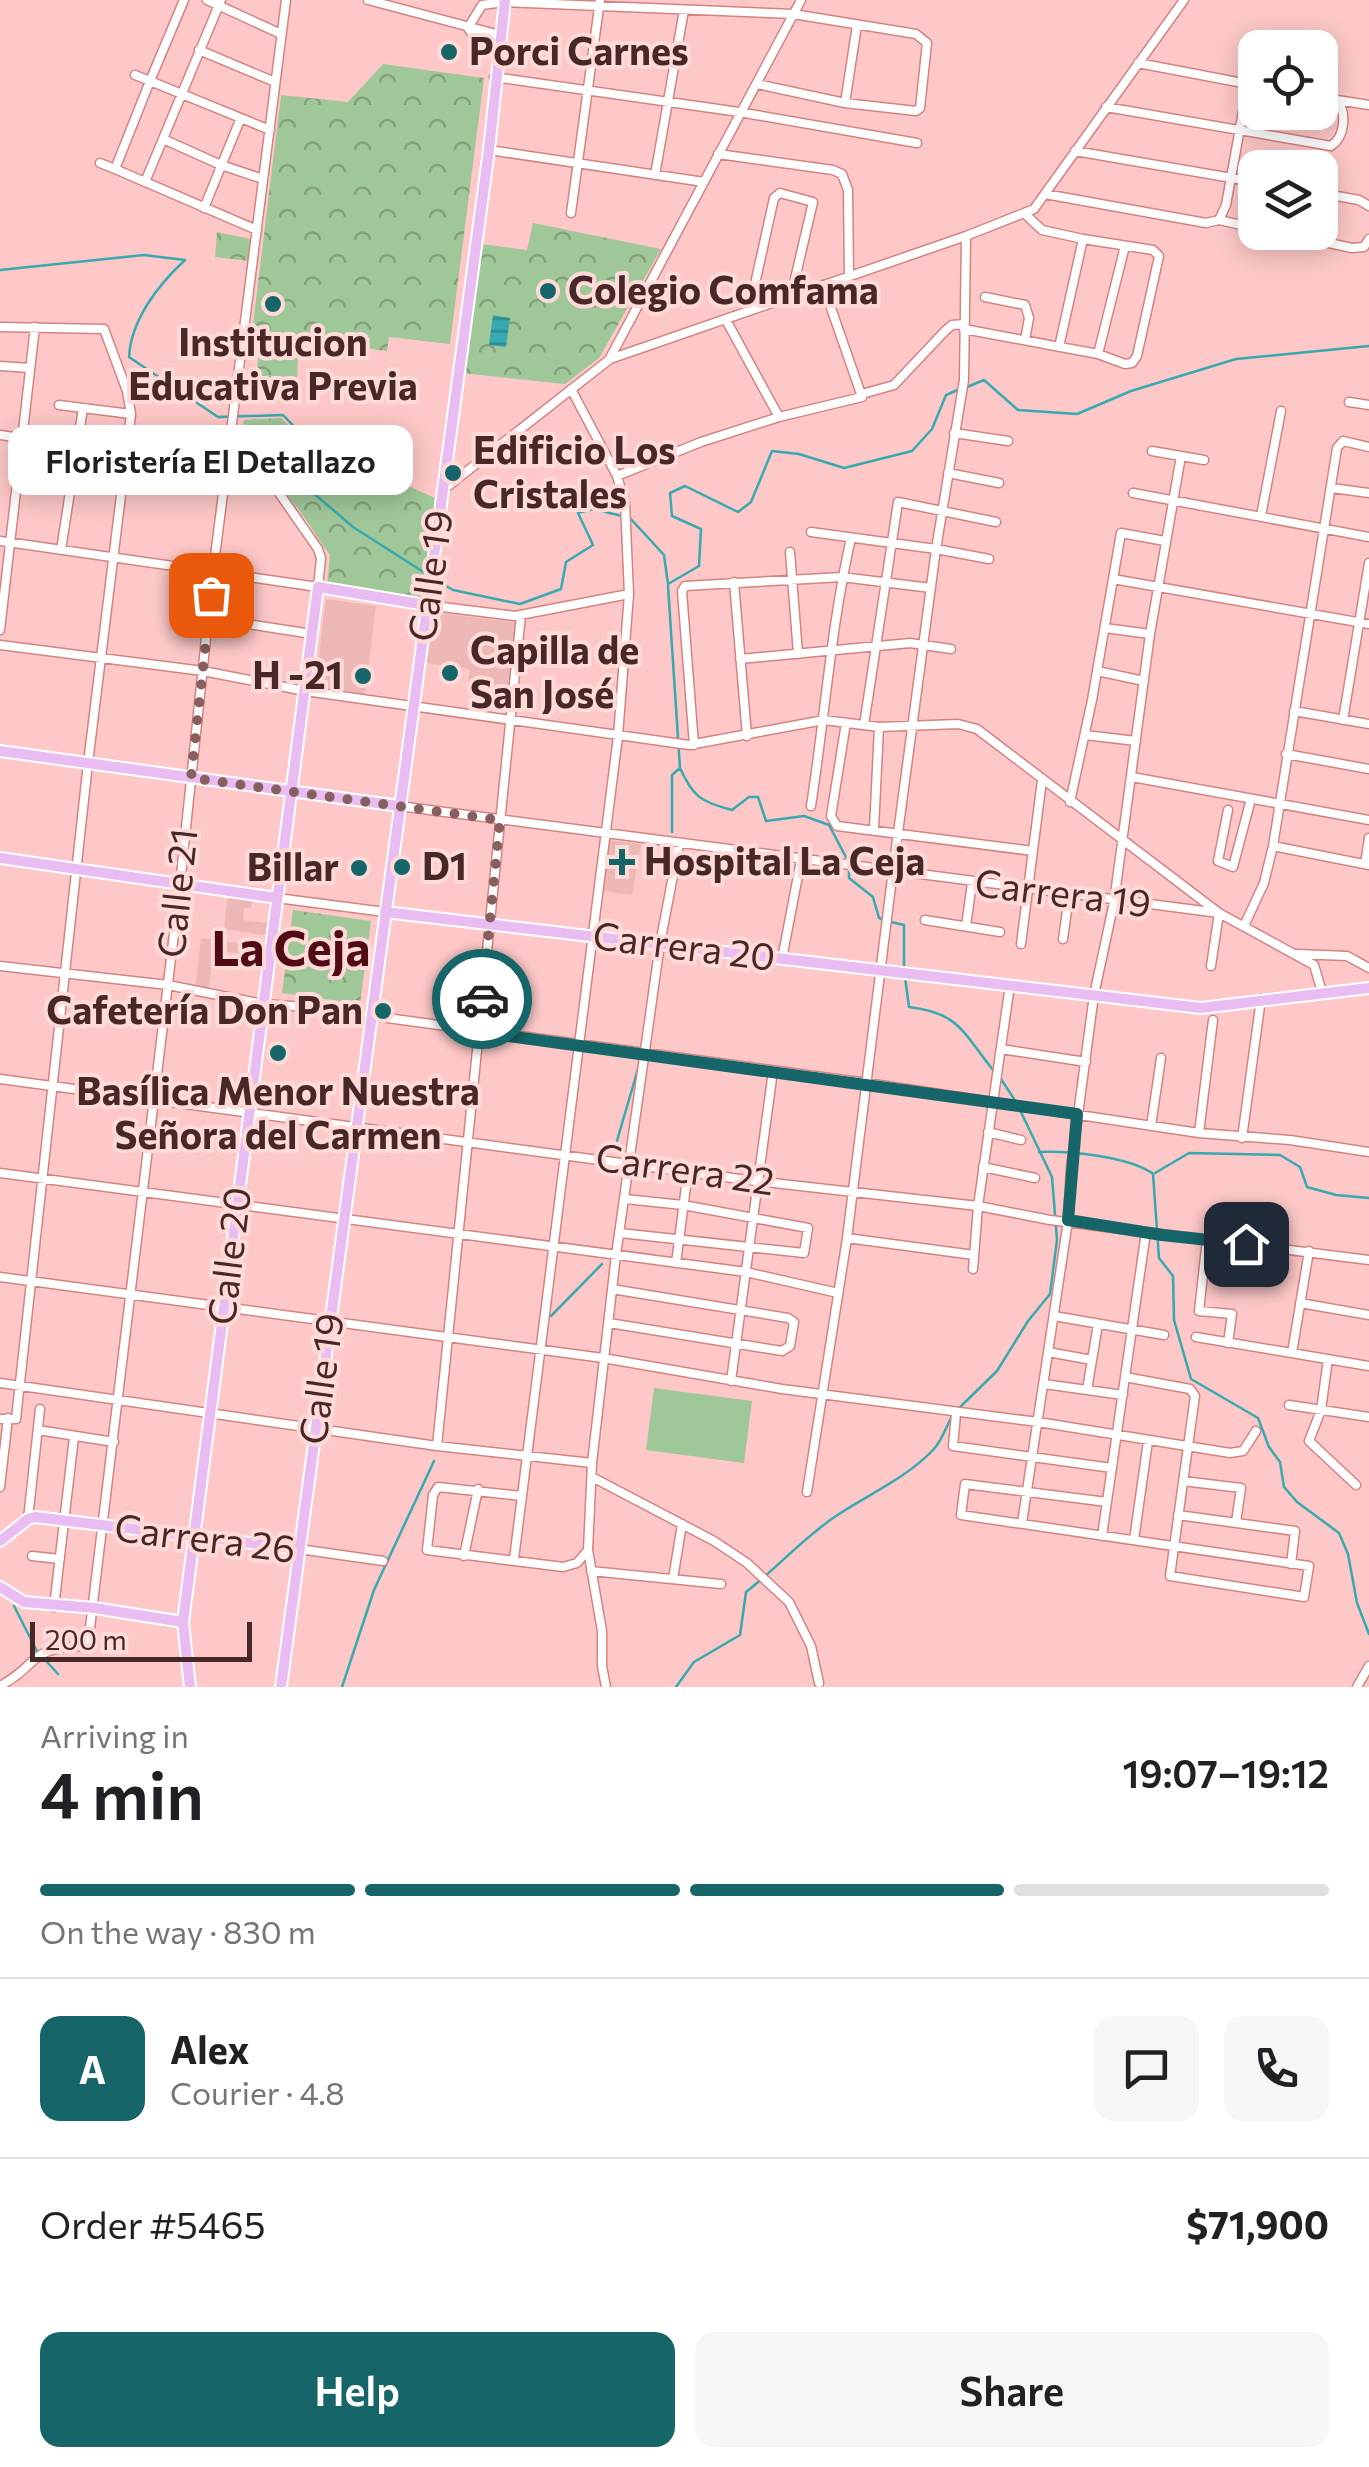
<!DOCTYPE html>
<html lang="en">
<head>
<meta charset="utf-8">
<style>
  :root { --surface:#fff; --page:#f6f6f6; --text:#202124; --muted:#757577; --line:#e0e0e0; --accent:#166569 }
  body { margin:0; font-family:Commissioner,sans-serif; background:var(--page); color:var(--text); height:100vh; display:flex; flex-direction:column; font-size:38px; white-space:nowrap }
  * { box-sizing:border-box; margin:0 }
  p { font-size:32px; color:var(--muted) }
  .icon { flex:none; width:55px; height:55px; fill:none; stroke:currentColor; stroke-width:2; stroke-linecap:round; stroke-linejoin:round }
  .map { position:relative; height:1687px; overflow:hidden }
  .details { display:flex; flex-direction:column; background:var(--surface); flex:1 }
  .details>* { flex:none }
  .tools { position:absolute; left:1238px; top:30px; display:grid; gap:20px }
  .tools a { display:grid; place-items:center; width:100px; height:100px; border-radius:20px; background:var(--surface); box-shadow:0 5px 25px #0003; font-size:50px }
  .scale { position:absolute; left:30px; bottom:25px; width:222px; box-sizing:border-box; padding-left:10px; border:5px solid #482727; border-top:0; font-size:28px; line-height:35px; white-space:nowrap; color:#482727; -webkit-text-stroke:8px #fedad9; paint-order:stroke }
  .pin { position:absolute; display:grid; place-items:center; width:85px; height:85px; color:#fff; margin:-42px; border-radius:20px; box-shadow:0 5px 15px #0006 }
  .courier { position:absolute; display:grid; place-items:center; width:100px; height:100px; margin:-50px; border:8px solid #166569; border-radius:50%; background:#fff; color:#222; box-shadow:0 2px 12px #0007 }
  .bubble { position:absolute; height:70px; border-radius:20px; background:var(--surface); box-shadow:0 5px 25px #0003; font-size:32px; font-weight:600; line-height:70px; text-align:center }
  .summary em { font-style:normal; font-weight:600 }
  .summary div { display:flex; flex-direction:column-reverse }
  .summary { display:flex; align-items:center; justify-content:space-between; height:170px; padding:0 40px }
  h1 { font-size:65px; font-weight:600; line-height:75px }
  .bar { display:grid; grid-template-columns:repeat(4,1fr); gap:15px 10px; align-content:center; height:120px; padding:0 40px }
  .bar i { height:12px; border-radius:8px; background:var(--line) }
  .bar .on { background:var(--accent) }
  .bar p { grid-column:span 4 }
  .line { display:flex; align-items:center; gap:25px; padding:0 40px; border-top:2px solid var(--line) }
  .line div { flex:1 }
  .round { display:grid; place-items:center; flex:none; width:105px; height:105px; border-radius:20px; background:var(--page) }
  .action { display:flex; gap:20px; margin-top:auto; padding:20px 40px }
  .action a { flex:1; height:115px; border-radius:20px; background:var(--accent); color:#fff; font-size:40px; font-weight:600; line-height:115px; text-align:center }
  .action a+a { background:var(--page); color:var(--text) }
  .map>svg:first-child { display:block }
  .built { fill:#edb7b5 }
  .grass { fill:#a0c798 }
  .park { fill:url(#park-crowns) }
  .water { fill:url(#water-rules) }
  .lines { fill:none; stroke-linecap:round; stroke-linejoin:round }
  .stream { stroke:#36aab0; stroke-width:2.5 }
  .minor-casing { stroke:#d38382; stroke-width:11 }
  .major-casing { stroke:#fff; stroke-width:14 }
  .minor { stroke:#fff; stroke-width:8 }
  .major { stroke:#e9bdf2; stroke-width:10 }
  .done { stroke:#875f5f; stroke-width:10; stroke-dasharray:0 18 }
  .route { stroke:#166569; stroke-width:12 }
  .poi-dot { fill:#166569; stroke:#fedad9; stroke-width:4 }
  .labels { text-anchor:middle; stroke-width:8; stroke-linejoin:round; paint-order:stroke }
  .poi-label { font-size:38px; font-weight:bold; fill:#482727; stroke:#fedad9; text-anchor:start }
  .street-label { font-size:38px; fill:#482727; stroke:#fedad9 }
  .district-label { font-size:48px; font-weight:bold; fill:#510b14; stroke:#fedad9 }
</style>
</head>
<body>
<div class="map">
<svg width="1369" height="1687" viewBox="0 0 1369 1687">
  <defs>
    <pattern id="park-crowns" width="20" height="18" patternUnits="userSpaceOnUse" patternTransform="scale(2.5)"><rect width="20" height="18" fill="#a0c798"/><path d="M2 6a3 3 0 1 1 6 0M12 15a3 3 0 1 1 6 0" fill="none" stroke="#84a27c"/></pattern>
    <pattern id="water-rules" width="6" height="5" patternUnits="userSpaceOnUse" patternTransform="scale(2.5)"><rect width="6" height="5" fill="#36aab0"/><path d="M0 2.5h6" fill="none" stroke="#308a8f"/></pattern>
  </defs>
  <rect width="100%" height="100%" fill="#fdc8c7"/>
  <path class="built" d="M326 599 376 606 365 694 315 687Z
    M432 612 517 623 510 688 468 682 470 669 426 663Z
    M610 840 641 844 632 895 603 891Z
    M250 851 285 856 283 874 247 869Z
    M228 894 253 896 251 908H244L243 920 274 924 272 936 224 929Z
    M201 938 267 947 265 957 214 950 208 992 195 990Z"/>
  <path class="grass" d="M654 1388 752 1401 744 1463 646 1450Z"/>
  <path class="park" d="M383 64 484 78 450 344 389 337 387 351 252 333 281 95 348 102Z
    M533 223 661 249 599 358 565 384 462 373 481 244 527 250Z
    M217 232 251 239 249 261 215 257Z
    M260 341 298 345 297 389 255 392Z
    M281 418 302 438 435 498 423 603 327 586 330 555C300 514 289 481 237 469L244 420Z
    M293 910 371 921 360 1004 282 993Z"/>
  <path class="water" d="M493 315 510 318 506 347 489 345Z"/>
  <g class="lines">
    <path class="stream" d="M0 270 144 255 185 260C158 285 131 320 129 357L218 417 283 415 305 438 304 485 353 527 425 573
      M967 387 984 380 1018 410 1077 414 1131 391 1236 359 1369 346
      M630 518 664 555 668 584 699 566 701 529 672 516 670 493 685 486 738 512 751 502 772 451 799 454 844 468 912 451 932 429 946 395 960 389
      M436 580 453 590 520 604 561 589 566 562 593 545 578 513 593 509 622 516
      M668 586 680 768C693 797 701 802 732 810L749 797H758L766 821 804 816 829 825 848 861
      M672 832V775L680 768
      M849 869V878L873 897 879 918 884 920
      M891 922 904 925V969
      M905 977 909 1007C960 1013 963 1033 993 1070
      M999 1076 1016 1102
      M614 1151 640 1062
      M1039 1152C1070 1151 1126 1156 1152 1173
      M1155 1173 1189 1153 1280 1155 1300 1167 1307 1187 1336 1195 1369 1198
      M1153 1174 1159 1258 1173 1276 1174 1320 1191 1379 1258 1418 1269 1447 1280 1462 1284 1487 1297 1502 1339 1533 1348 1554 1357 1603 1369 1634
      M551 1316 602 1264
      M957 1410 997 1371 1028 1321 1050 1294 1057 1240 1052 1177 1020 1110
      M14 1606 37 1651 58 1674
      M342 1687 374 1590 434 1461
      M676 1687 694 1662 740 1635 746 1592C777 1568 803 1538 836 1516 869 1494 905 1479 933 1450 942 1441 946 1427 952 1416"/>
    <defs>
      <path id="minor" d="M207 0 281 34
        M368 0 500 35
        M468 28 482 5 504 2 793 14 916 34 927 43 920 108 916 111 845 103 757 84
        M468 28 476 39 498 49
        M199 50 275 82
        M135 75 150 81 184 0
        M494 77 739 112 917 143
        M1337 100 1369 105
        M845 103 857 25
        M1106 107 1331 146C1345 137 1347 113 1337 100L1320 97
        M163 139 221 165 263 179
        M489 150 704 182
        M1075 151 1255 182
        M718 154 833 170 842 174 848 190 849 276
        M100 163 115 169
        M655 175 684 10
        M145 182 221 0
        M1320 193 1359 200 1369 206
        M1045 194 1206 223 1219 220 1226 205 1248 84 1138 63
        M204 208 240 120
        M571 213 600 0
        M1024 213 1042 230 1083 239 1059 347
        M1219 220 1255 228
        M257 230 115 169 150 81 270 130
        M1278 232 1352 248 1364 247 1369 239
        M966 236 964 380 936 549 893 870 847 1238 974 1255
        M985 297 1025 305 1029 318 1025 340
        M749 311 774 198 780 193 813 202 791 296
        M726 320 779 417
        M0 327 104 329 127 391 131 414 88 763 16 1419H0
        M964 329 1098 354 1125 364 1132 363 1137 356 1159 256 1153 250 1083 239
        M1098 354 1125 246
        M610 358 801 0
        M0 366 30 368
        M862 394 894 385 945 331 952 325 964 324
        M1349 402 1369 405
        M59 405 131 414
        M954 433 1008 441
        M0 435 127 453 263 478 277 490 318 549 321 558 318 587 0 541
        M1152 451 1204 460
        M948 473 999 483
        M617 476 701 442 779 417 862 397 823 285
        M1332 488 1369 493
        M443 490 610 359 966 236 1034 209 1184 0
        M1133 493 1369 537
        M1261 516 1281 411
        M811 532 936 549 989 559
        M61 550 83 408
        M790 552 798 654
        M1113 579 1369 624
        M734 582 747 736
        M426 605 515 616 629 594
        M209 618 312 634
        M1105 628 1150 634
        M0 630 35 327
        M0 645 203 671 305 691 689 745 824 720 879 727 958 724 977 729 1219 913
        M740 659 910 643 951 649
        M1097 671 1144 681
        M1294 711 1369 724
        M1343 720 1369 563
        M846 723 831 816 837 826 1033 851
        M864 725 898 502 996 522
        M1085 735 1136 741
        M694 745 682 591 685 586 842 577 931 588
        M1286 754 1369 769
        M1132 777 1369 820
        M1070 802 1092 700 1121 533 1165 541
        M399 806 1219 913 1314 965 1322 992
        M811 806C825 716 831 626 851 538
        M1228 810 1218 861 1233 867 1251 799
        M874 829 879 727
        M1273 846 1369 865
        M1365 864 1369 838
        M277 898 385 912
        M925 920 1000 932
        M966 926 972 883
        M1244 926 1264 883 1273 846 1337 448 1343 441 1369 447
        M1063 939 1069 896
        M1021 944 1042 780
        M1297 954 1347 956 1369 968
        M782 959 801 860
        M0 966 168 985 263 1004 306 1007 867 1083 1199 1133 1290 1140 1369 1152
        M1211 966 1219 913
        M1001 1049 1086 1062
        M0 1079 747 1180 978 1206 1050 1220 1369 1260
        M1151 1126 1161 1058
        M988 1132 1021 1140
        M1199 1133 1213 1020
        M1242 1138 1261 999
        M983 1167 1035 1178
        M0 1173 746 1272 838 1293
        M620 1233 804 1253 808 1228 683 1205 625 1199
        M1207 1239 1199 1311 1232 1314 1228 1343
        M676 1263 688 1171
        M973 1269 978 1206 1010 985
        M0 1277 603 1358 782 1389 1038 1422 1230 1453 1243 1451 1256 1431
        M1300 1303 1369 1315
        M1054 1316 1164 1335
        M609 1323 782 1351 790 1346 794 1322 788 1318 612 1289
        M1196 1337 1369 1366
        M1048 1352 1092 1360
        M1292 1353 1309 1251
        M1328 1359 1321 1410 1309 1441 1356 1485
        M731 1381 773 1071
        M0 1383 437 1446 592 1463
        M1044 1384 1123 1395
        M1087 1390 1098 1324
        M1289 1405 1369 1417
        M956 1414 953 1446 1112 1468
        M38 1430 114 1442
        M437 1446 521 615
        M592 1477 714 1541 747 1563 789 1602 811 1646 819 1683
        M1183 1481 1241 1488 1236 1522
        M0 1487 8 1418
        M807 1492 847 1238
        M521 1496 438 1487 433 1495 427 1550 563 1567 577 1563 588 1550
        M1107 1502 965 1484 961 1515 1309 1566 1304 1597 1170 1576 1195 1396 1190 1389 1125 1377
        M1178 1515 1295 1531 1291 1564
        M28 1519 40 1409
        M1022 1523 1068 1221 1071 1167 1094 995 1114 902 1150 634 1181 456
        M1102 1536 1146 1232
        M1134 1540 1148 1441
        M299 1549 383 1561
        M32 1556 60 1559
        M464 1556 478 1489
        M514 1559 618 736 629 594 625 503 617 476 571 389
        M591 1571 721 1584
        M673 1579 682 1524
        M54 1607 74 1437
        M0 1686C41 1664 25 1649 82 1646L89 1636 180 884 213 572 286 0
        M606 1687 602 1666V1631L588 1550 592 1463 616 1255 660 944 679 844
        M1357 1687 1369 1666"/>
      <path id="major" d="M0 751 399 806
        M0 858 277 898
        M385 912 1201 1008 1369 988
        M0 1541 28 1519 35 1517 299 1549
        M0 1587 24 1602 94 1608 183 1622
        M190 1687 183 1622 318 587 426 605
        M281 1687 489 150 505 0"/>
    </defs>
    <use href="#minor" class="minor-casing"/>
    <use href="#major" class="major-casing"/>
    <use href="#minor" class="minor"/>
    <use href="#major" class="major"/>
  </g>
  <g class="lines">
    <path class="done" d="M211 595 191 778 500 820 482 999"/>
    <path class="route" d="M482 999 479 1032 1077 1114 1068 1220 1162 1235 1246 1244"/>
  </g>
  <g class="poi-dot">
    <circle cx="449" cy="52" r="10"/>
    <circle cx="548" cy="291" r="10"/>
    <circle cx="273" cy="304" r="10"/>
    <circle cx="453" cy="473" r="10"/>
    <circle cx="450" cy="673" r="10"/>
    <circle cx="363" cy="676" r="10"/>
    <path d="M617 847h10v10h10v10h-10v10h-10v-10h-10v-10h10z"/>
    <circle cx="402" cy="867" r="10"/>
    <circle cx="359" cy="868" r="10"/>
    <circle cx="383" cy="1011" r="10"/>
    <circle cx="278" cy="1053" r="10"/>
  </g>
  <g class="labels">
    <g class="poi-label">
      <text x="469" y="65">Porci Carnes</text>
      <text x="568" y="304">Colegio Comfama</text>
      <text x="273" y="356" text-anchor="middle">Institucion<tspan x="273" dy="44">Educativa Previa</tspan></text>
      <text x="473" y="464">Edificio Los<tspan x="473" dy="44">Cristales</tspan></text>
      <text x="470" y="664">Capilla de<tspan x="470" dy="44">San José</tspan></text>
      <text x="343" y="689" text-anchor="end">H -21</text>
      <text x="644" y="875">Hospital La Ceja</text>
      <text x="422" y="880">D1</text>
      <text x="339" y="881" text-anchor="end">Billar</text>
      <text x="363" y="1024" text-anchor="end">Cafetería Don Pan</text>
      <text x="278" y="1105" text-anchor="middle">Basílica Menor Nuestra<tspan x="278" dy="44">Señora del Carmen</tspan></text>
    </g>
    <g class="street-label">
      <text transform="translate(431 576) rotate(-82)" y="13">Calle 19</text>
      <text transform="translate(178 893) rotate(-84)" y="13">Calle 21</text>
      <text transform="translate(1063 894) rotate(7)" y="13">Carrera 19</text>
      <text transform="translate(684 947) rotate(7)" y="13">Carrera 20</text>
      <text transform="translate(685 1170) rotate(8)" y="13">Carrera 22</text>
      <text transform="translate(230 1256) rotate(-83)" y="13">Calle 20</text>
      <text transform="translate(322 1379) rotate(-82)" y="13">Calle 19</text>
      <text transform="translate(205 1539) rotate(7)" y="13">Carrera 26</text>
    </g>
    <g class="district-label">
      <text x="291" y="966">La Ceja</text>
    </g>
  </g>
</svg>
<div class="tools">
<a><svg class="icon" aria-label="locate" viewBox="0 0 24 24"><circle cx="12" cy="12" r="6"/><path d="M12 2v4M12 18v4M2 12h4M18 12h4"/></svg></a>
<a><svg class="icon" aria-label="layers" viewBox="0 0 24 24"><path d="M12 4l9 5-9 5-9-5zM3 14l9 5 9-5"/></svg></a>
</div>
<div class="scale">200 m</div>
<div class="pin" style="left:211px;top:595px;background:#ea580c"><svg class="icon" aria-label="bag" viewBox="0 0 24 24"><path d="M5 8h14l-1 12H6zM9 8a3 3 0 0 1 6 0"/></svg></div>
<div class="pin" style="left:1246px;top:1244px;background:#1f2937"><svg class="icon" aria-label="home" viewBox="0 0 24 24"><path d="M3 11l9-7 9 7M6 9v11h12V9"/></svg></div>
<div class="courier" style="left:482px;top:999px"><svg class="icon" aria-label="car" viewBox="0 0 24 24"><path d="M5 17H2v-5l4-1 3-4h7l3 4 3 1v5h-3M9 17h6M6 11h13"/><circle cx="7" cy="17" r="2"/><circle cx="17" cy="17" r="2"/></svg></div>
<div class="bubble" style="left:8px;top:425px;width:405px">Floristería El Detallazo</div>
</div>
<section class="details">
<div class="summary"><div><h1>4 min</h1><p>Arriving in</p></div><em>19:07–19:12</em></div>
<div class="bar"><i class="on"></i><i class="on"></i><i class="on"></i><i></i><p>On the way · 830 m</p></div>
<div class="line" style="height:180px"><b class="round" style="background:var(--accent);color:#fff">A</b><div><b>Alex</b><p>Courier · 4.8</p></div><a class="round"><svg class="icon" aria-label="chat" viewBox="0 0 24 24"><path d="M4 5h16v11H9l-5 4z"/></svg></a><a class="round"><svg class="icon" aria-label="phone" viewBox="0 0 24 24"><path d="M5 4h4l2 5-3 2q2 4 5 5l2-3 5 2v4C11 20 4 13 5 4z"/></svg></a></div>
<div class="line" style="height:130px"><div>Order #5465</div><b>$71,900</b></div>
<div class="action"><a>Help</a><a>Share</a></div>
</section>
</body>
</html>
